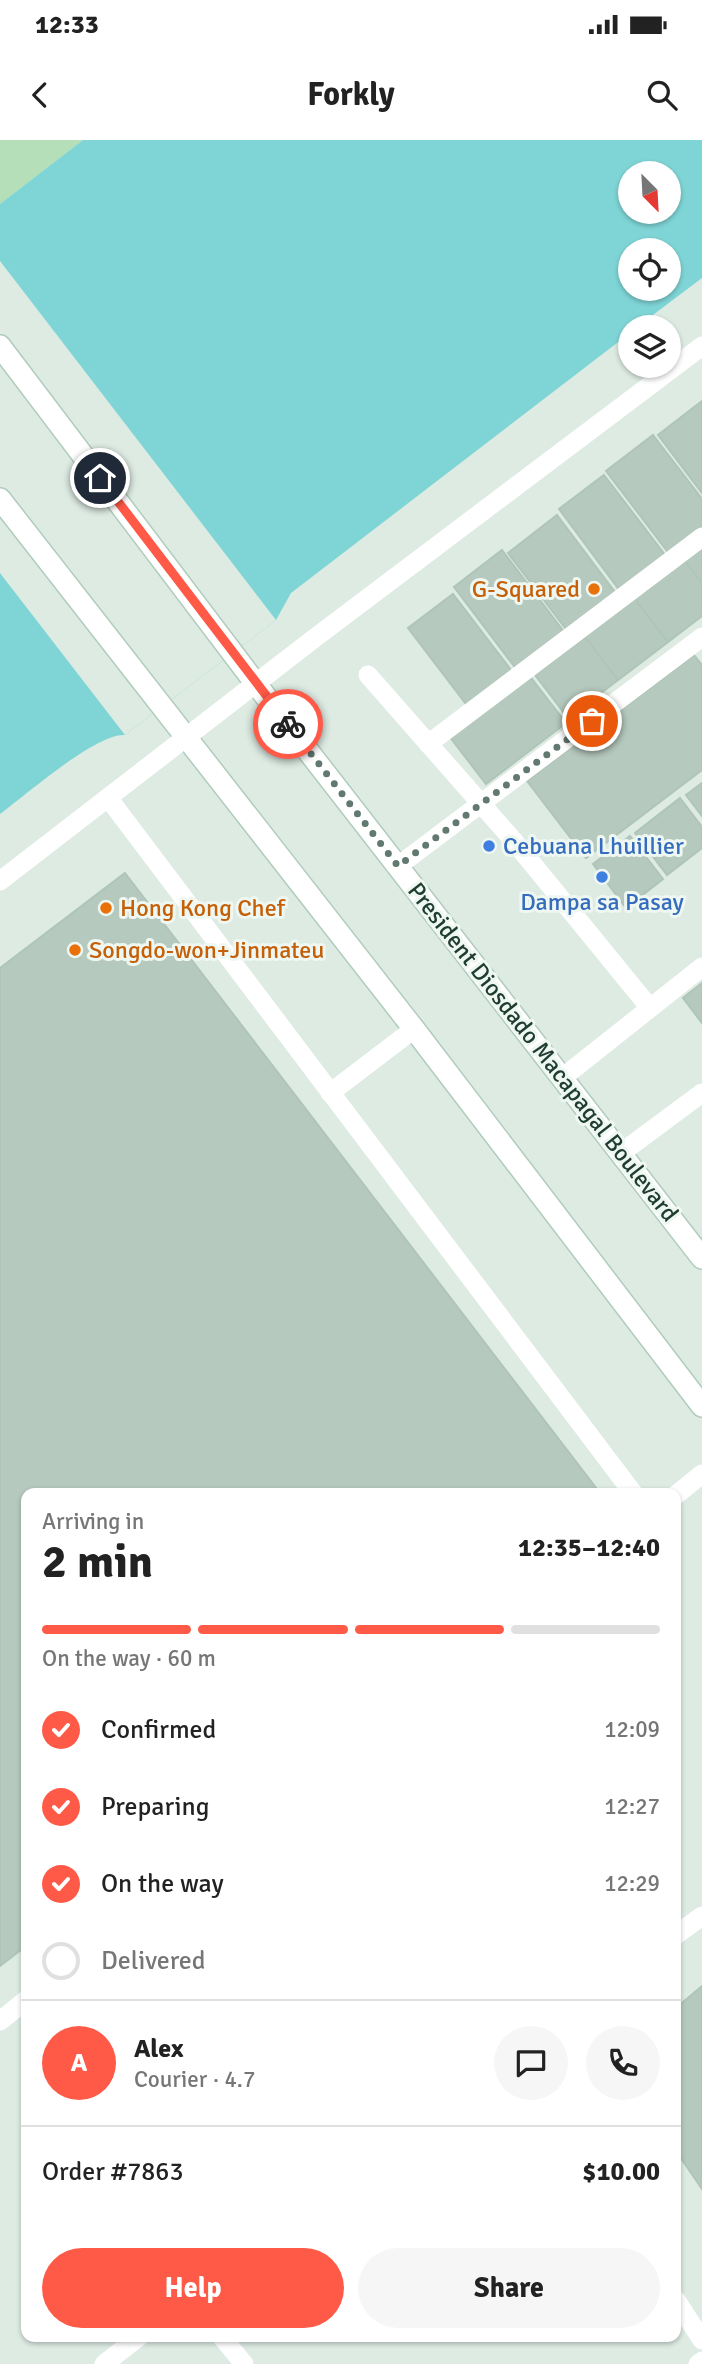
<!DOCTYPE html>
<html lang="en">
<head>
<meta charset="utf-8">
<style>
  :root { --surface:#fff; --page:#f6f6f6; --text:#222; --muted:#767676; --line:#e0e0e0; --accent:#ff5a47 }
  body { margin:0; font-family:Signika,sans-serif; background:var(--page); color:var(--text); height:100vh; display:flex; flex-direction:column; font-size:26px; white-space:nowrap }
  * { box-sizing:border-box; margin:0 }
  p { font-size:23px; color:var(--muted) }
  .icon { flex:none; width:38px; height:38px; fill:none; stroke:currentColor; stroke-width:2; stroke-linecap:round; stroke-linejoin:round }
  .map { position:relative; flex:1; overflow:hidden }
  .panel { position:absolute; left:21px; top:1348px; width:660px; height:854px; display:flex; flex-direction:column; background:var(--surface); border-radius:14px; box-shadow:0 2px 5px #0004 }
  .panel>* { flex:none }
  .needle { width:46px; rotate:156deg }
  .buttons { position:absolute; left:618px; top:21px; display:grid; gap:14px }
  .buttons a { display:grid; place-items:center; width:63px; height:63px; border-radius:50%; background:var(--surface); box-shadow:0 2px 5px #0004; font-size:35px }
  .pin { position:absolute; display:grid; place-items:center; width:60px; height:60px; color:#fff; margin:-30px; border:4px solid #fff; border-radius:50%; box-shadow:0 2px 7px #0007 }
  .courier { position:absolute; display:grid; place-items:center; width:70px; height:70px; margin:-35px; border:5px solid #ff5a47; border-radius:50%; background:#fff; color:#222; box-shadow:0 2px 9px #0007 }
  .summary em { font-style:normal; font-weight:700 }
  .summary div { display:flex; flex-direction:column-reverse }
  .summary { display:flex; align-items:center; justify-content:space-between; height:119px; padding:0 21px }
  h1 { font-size:46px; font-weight:700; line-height:52px }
  .bar { display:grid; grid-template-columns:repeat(4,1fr); gap:10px 7px; align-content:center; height:84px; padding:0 21px }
  .bar i { height:9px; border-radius:5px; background:var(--line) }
  .bar .selected { background:var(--accent) }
  .bar p { grid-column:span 4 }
  .line { display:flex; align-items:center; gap:18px; padding:0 21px; border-top:2px solid var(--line) }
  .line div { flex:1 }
  .round { display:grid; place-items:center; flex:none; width:74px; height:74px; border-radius:37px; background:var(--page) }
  ol { padding:0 21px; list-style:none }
  li { display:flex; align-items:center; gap:21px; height:77px }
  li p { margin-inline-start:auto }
  li .icon { padding:7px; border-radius:50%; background:var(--accent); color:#fff; stroke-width:4 }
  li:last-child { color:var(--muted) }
  li i { width:38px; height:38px; border:4px solid var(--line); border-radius:50% }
  .cta { display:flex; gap:14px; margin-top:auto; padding:14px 21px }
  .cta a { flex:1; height:80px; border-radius:42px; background:var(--accent); color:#fff; font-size:28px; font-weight:700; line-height:80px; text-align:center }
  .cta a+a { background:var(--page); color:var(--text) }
  .status { display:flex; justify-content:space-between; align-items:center; height:49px; padding:0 35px; background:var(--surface); direction:ltr }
  .status svg { height:19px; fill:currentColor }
  header { display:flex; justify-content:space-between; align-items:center; height:91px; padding:0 21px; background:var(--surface); font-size:32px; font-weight:700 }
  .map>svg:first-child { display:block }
  .green { fill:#b4dfb9 }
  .water { fill:#7fd5d6; fill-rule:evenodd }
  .pier { fill:#ddebe3 }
  .building { fill:#b6c9be; stroke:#afc5b9; stroke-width:2 }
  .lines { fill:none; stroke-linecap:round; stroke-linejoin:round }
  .secondary-casing { stroke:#b0ccbd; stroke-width:24 }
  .lane { stroke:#fff; stroke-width:19 }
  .secondary { stroke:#fff; stroke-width:21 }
  .done { stroke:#61796e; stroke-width:7; stroke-dasharray:0 12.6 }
  .route { stroke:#ff5a47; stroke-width:9 }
  .food-dot { fill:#e8710a; stroke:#eef7f1; stroke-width:2.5 }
  .shop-dot { fill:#3f7fe0; stroke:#eef7f1; stroke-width:2.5 }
  .labels { text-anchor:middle; stroke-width:6; stroke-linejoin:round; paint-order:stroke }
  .food-label { font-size:24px; fill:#c56008; stroke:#eef7f1; text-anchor:start }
  .shop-label { font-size:24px; fill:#366cbe; stroke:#eef7f1; text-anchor:start }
  .street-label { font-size:24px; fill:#1e3c2f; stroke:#eef7f1 }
</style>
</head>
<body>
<div class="status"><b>12:33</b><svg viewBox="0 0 49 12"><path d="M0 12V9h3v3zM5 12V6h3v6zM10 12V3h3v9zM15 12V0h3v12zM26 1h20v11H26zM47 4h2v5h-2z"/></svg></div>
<header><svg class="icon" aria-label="back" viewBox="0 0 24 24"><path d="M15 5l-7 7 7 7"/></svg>Forkly<svg class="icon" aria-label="search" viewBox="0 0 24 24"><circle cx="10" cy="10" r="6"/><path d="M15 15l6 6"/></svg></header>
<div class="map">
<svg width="702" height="2224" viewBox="0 0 702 2224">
  <rect width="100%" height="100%" fill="#ddebe3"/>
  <path class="green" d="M0 0H83L0 64Z"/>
  <path class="water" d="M83 0H702V138L637 187H630V193L291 453 276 480 125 595C96 593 26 655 0 674V64ZM630 33H668V72H630ZM630 110H668V149H630Z"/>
  <path class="pier" d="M0 121 276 480 125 595 0 433Z"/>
  <path class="building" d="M702 261V353L658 295Z
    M653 295 702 359V393L671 416 606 331Z
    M604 335 669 420 623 455 559 369Z
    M557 375 615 452 566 489 508 413Z
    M702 408V443L685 421Z
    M502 410 565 493 517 530 454 447Z
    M685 421 702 443V476L668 502 635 459Z
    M453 454 511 530 466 564 408 488Z
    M635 459 668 502 618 540 585 497Z
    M585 497 618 540 568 578 535 535Z
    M694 515 702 525V630L586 718 527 641Z
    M529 535 566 583 486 644 449 596Z
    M702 643V676L686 655Z
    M680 658 702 687V708L667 735 635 693Z
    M630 696 663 739 626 768 593 724Z
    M125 733 600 1353H26V1806L0 1826V828Z
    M702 843V883L683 858Z
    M702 1846V2049L676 2011V1868Z"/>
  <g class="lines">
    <defs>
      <path id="secondary" d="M0 206 256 544 702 1118
        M0 359 414 889 702 1266"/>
    </defs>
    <use href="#secondary" class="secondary-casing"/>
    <path class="lane" d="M368 535 513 700 650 868
      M428 604 702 397
      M109 659 633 1353
      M398 726 702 497
      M0 741 316 497 702 206
      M562 938 702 827
      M330 953 414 889
      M621 1013 702 953
      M676 1355 702 1334
      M676 1795 702 1776
      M0 1881 26 1860
      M676 2160 702 2200
      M221 2196 244 2224
      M104 2224 140 2196
      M698 2224 702 2221"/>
    <use href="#secondary" class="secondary"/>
  </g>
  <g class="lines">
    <path class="done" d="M288 584 398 726 592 581"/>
    <path class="route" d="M100 338 288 584"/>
  </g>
  <g class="food-dot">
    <circle cx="594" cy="449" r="7"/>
    <circle cx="106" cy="768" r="7"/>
    <circle cx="75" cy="810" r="7"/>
  </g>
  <g class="shop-dot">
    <circle cx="489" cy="706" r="7"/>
    <circle cx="602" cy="737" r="7"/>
  </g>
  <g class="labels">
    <g class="food-label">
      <text x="580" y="457" text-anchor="end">G-Squared</text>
      <text x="120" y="776">Hong Kong Chef</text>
      <text x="89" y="818">Songdo-won+Jinmateu</text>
    </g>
    <g class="shop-label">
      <text x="503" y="714">Cebuana Lhuillier</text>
      <text x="602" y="770" text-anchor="middle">Dampa sa Pasay</text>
    </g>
    <g class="street-label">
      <text transform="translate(543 912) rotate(52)" y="8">President Diosdado Macapagal Boulevard</text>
    </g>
  </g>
</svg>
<div class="buttons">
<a><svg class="needle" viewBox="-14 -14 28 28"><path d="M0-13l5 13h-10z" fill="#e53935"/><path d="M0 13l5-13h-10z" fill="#767676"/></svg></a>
<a><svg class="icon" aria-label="locate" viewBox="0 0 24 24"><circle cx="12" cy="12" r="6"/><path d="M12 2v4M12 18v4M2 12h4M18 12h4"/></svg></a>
<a><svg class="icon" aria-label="layers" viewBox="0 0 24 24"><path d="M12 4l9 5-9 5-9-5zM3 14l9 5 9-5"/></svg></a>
</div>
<div class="pin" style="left:592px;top:581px;background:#ea580c"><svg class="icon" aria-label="bag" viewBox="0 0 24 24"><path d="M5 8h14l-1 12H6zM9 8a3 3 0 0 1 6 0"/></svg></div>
<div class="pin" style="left:100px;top:338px;background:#1f2937"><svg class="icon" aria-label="home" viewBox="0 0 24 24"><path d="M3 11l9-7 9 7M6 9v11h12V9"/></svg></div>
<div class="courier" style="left:288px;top:584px"><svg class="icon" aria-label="bike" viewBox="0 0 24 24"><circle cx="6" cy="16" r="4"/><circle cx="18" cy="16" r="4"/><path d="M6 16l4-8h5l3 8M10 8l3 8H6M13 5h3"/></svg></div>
<section class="panel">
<div class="summary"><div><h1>2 min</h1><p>Arriving in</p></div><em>12:35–12:40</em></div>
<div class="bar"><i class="selected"></i><i class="selected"></i><i class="selected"></i><i></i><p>On the way · 60 m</p></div>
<ol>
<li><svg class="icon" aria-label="check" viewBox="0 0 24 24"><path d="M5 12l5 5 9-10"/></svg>Confirmed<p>12:09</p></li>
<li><svg class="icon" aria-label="check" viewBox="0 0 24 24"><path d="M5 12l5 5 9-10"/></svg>Preparing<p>12:27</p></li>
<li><svg class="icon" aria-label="check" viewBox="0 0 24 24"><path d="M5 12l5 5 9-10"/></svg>On the way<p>12:29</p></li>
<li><i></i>Delivered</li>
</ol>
<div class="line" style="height:126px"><b class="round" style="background:var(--accent);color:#fff">A</b><div><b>Alex</b><p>Courier · 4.7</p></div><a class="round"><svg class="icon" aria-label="chat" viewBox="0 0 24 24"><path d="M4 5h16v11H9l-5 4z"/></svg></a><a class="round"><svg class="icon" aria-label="phone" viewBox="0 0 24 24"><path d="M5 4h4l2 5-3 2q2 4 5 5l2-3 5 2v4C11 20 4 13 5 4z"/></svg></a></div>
<div class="line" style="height:91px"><div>Order #7863</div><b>$10.00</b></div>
<div class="cta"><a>Help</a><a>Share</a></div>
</section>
</div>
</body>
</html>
